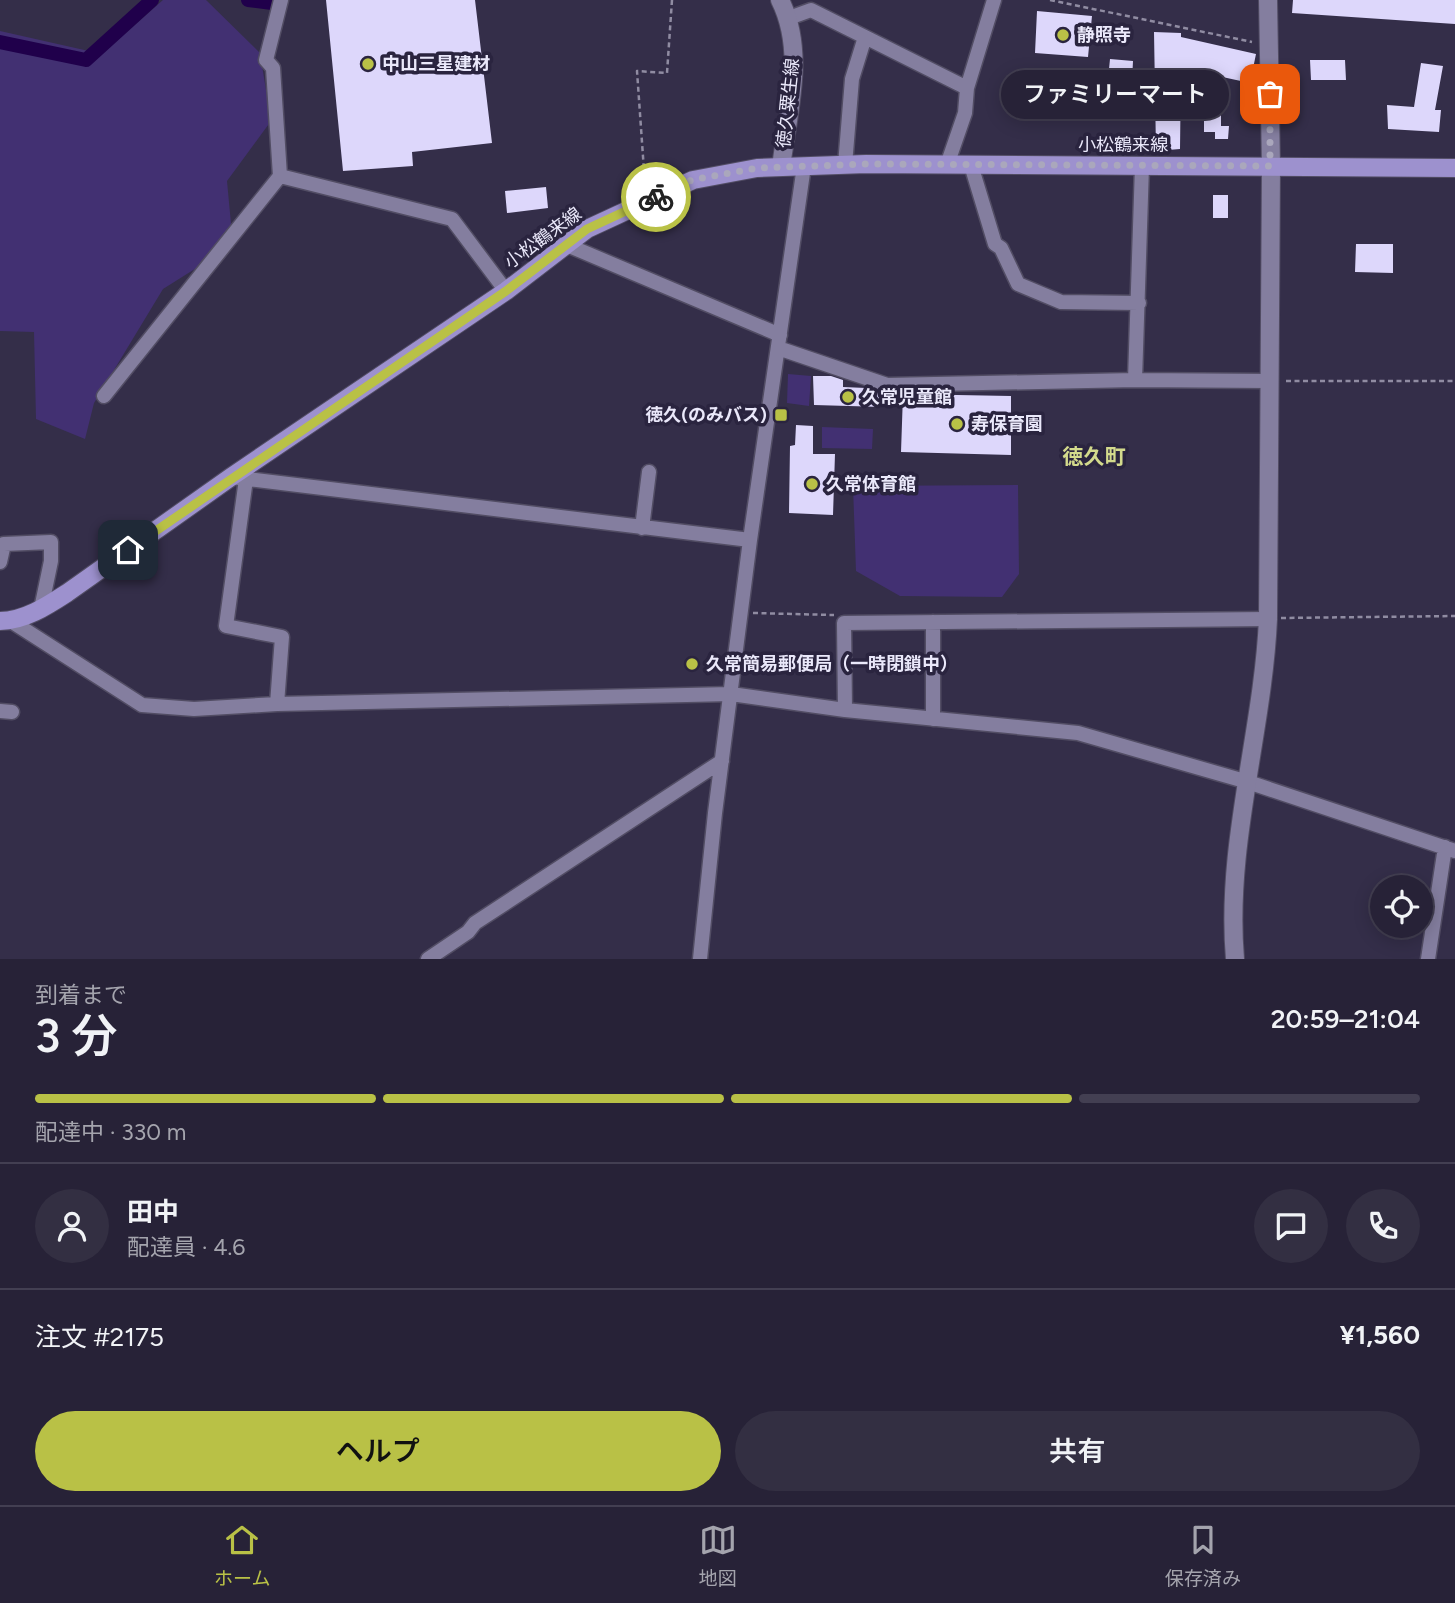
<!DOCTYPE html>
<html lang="ja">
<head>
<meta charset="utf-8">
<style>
  :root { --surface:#272237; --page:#332f42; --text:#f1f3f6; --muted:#a4a4ad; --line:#433f52; --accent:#b9c146 }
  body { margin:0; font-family:Figtree,"Noto Sans JP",sans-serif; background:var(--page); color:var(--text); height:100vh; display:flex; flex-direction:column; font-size:26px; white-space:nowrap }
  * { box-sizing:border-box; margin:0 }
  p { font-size:23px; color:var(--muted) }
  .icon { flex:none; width:38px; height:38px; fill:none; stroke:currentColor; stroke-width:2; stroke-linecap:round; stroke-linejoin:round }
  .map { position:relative; height:959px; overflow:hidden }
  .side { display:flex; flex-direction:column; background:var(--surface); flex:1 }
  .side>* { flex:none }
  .tools { position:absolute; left:1370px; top:875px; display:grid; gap:14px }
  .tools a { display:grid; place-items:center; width:63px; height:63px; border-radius:50%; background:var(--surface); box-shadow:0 4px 18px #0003,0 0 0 2px var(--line); font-size:35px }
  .pin { position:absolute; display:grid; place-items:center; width:60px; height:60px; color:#fff; margin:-30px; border-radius:14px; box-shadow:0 4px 10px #0006 }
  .courier { position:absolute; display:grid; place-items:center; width:70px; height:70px; margin:-35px; border:5px solid #b9c146; border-radius:50%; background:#fff; color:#222; box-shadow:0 2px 9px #0007 }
  .bubble { position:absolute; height:49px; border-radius:24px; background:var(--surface); box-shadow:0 4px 18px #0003,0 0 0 2px var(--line); font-size:23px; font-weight:600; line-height:49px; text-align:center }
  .head em { font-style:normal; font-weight:600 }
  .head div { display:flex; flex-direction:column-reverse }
  .head { display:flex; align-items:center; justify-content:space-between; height:119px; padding:0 35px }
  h1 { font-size:46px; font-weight:600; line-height:52px }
  .bar { display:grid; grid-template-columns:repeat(4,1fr); gap:10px 7px; align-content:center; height:84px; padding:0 35px }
  .bar i { height:9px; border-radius:5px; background:var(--line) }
  .bar .current { background:var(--accent) }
  .bar p { grid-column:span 4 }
  .line { display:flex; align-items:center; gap:18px; padding:0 35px; border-top:2px solid var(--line) }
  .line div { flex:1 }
  .round { display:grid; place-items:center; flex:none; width:74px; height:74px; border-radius:37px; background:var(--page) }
  .cta { display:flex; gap:14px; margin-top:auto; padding:14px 35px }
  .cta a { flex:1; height:80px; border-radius:42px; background:var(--accent); color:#111; font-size:28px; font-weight:600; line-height:80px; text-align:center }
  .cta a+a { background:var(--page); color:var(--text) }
  .tab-bar { display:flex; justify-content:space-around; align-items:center; height:98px; border-top:2px solid var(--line); background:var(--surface); font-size:19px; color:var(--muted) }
  .tab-bar a { display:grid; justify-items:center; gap:4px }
  .tab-bar .current { color:var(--accent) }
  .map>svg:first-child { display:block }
  .green { fill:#423072 }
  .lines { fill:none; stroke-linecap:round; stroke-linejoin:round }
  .canal { stroke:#20004b; stroke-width:14 }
  .building { fill:#ddd7fb }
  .street-casing { stroke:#524d64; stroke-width:17 }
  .secondary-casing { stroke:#524d64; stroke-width:20 }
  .primary-casing { stroke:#524d64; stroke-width:20 }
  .path { stroke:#908ca2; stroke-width:2.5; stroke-dasharray:5 3.5; stroke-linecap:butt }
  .street { stroke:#847e9f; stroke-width:14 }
  .secondary { stroke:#847e9f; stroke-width:18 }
  .primary { stroke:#9d91ce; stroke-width:18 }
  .done { stroke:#aaa7bc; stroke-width:7; stroke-dasharray:0 12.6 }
  .route { stroke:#b9c146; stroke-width:9 }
  .poi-dot { fill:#b9c146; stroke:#2a243f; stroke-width:2.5 }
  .labels { text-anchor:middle; stroke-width:7; stroke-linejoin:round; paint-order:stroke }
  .poi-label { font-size:18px; font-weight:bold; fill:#eae8fa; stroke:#2a243f; text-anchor:start }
  .street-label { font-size:18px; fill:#eae8fa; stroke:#2a243f }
  .quarter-label { font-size:21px; font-weight:bold; fill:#d3da8c; stroke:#2a243f }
</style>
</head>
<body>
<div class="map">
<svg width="1455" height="959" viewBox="0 0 1455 959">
  <rect width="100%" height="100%" fill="#342e49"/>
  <path class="green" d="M163 0H206L260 53 271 121 227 181 233 245 163 289 94 403 85 439 36 419 34 332 0 331V31L102 54Z
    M788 374 811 376 809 406 787 403Z
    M822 427 873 429 872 449 822 448Z
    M1018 485 1019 574 1002 597 900 596 856 571 853 486Z"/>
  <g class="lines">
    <path class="canal" d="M248 0 272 3 273 0
      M0 42 86 60 152 0"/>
  </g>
  <path class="building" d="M326 0H475L492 143 412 152 413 166 343 171Z
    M1293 0H1455V24L1292 13Z
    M1037 11 1092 16 1088 57 1035 53Z
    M1154 32 1181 33V37L1256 54 1250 83 1181 68 1180 149 1156 151Z
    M1110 59 1133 61 1132 81 1108 79Z
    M1310 60H1345L1346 80H1311Z
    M1421 63 1443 66 1435 110H1441L1439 132 1388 129 1387 105 1414 107Z
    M1204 93 1229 94 1228 106H1221V126H1229L1228 139H1215V132H1204Z
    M546 187 548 208 507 213 505 191Z
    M1213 195H1228V218H1213Z
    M1356 244H1393V273L1355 272Z
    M813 376H831L843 380V387L866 388 883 394V407L814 405Z
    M903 394 1011 396V455L901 452Z
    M796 425 813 426V454H835L833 515 789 513 790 446 795 445Z"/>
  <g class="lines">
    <defs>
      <path id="street" d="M789 18 811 10 967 88
        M845 165 852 79 865 37
        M947 165 965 113 967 88 994 0
        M971 165 995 244 1001 248 1018 284 1061 302 1139 303
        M280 176 452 219 506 291
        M567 245 780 335
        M778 348 887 385 1135 380 1268 381
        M1135 380 1142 166
        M104 396 280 176 273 68 266 60 281 0
        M231 477 750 540
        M246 479 226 626 282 637 277 704
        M642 528 649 472
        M0 562 4 544 51 542V561L41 609
        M11 621 142 705 194 709 277 704 731 694 845 710 1078 733 1248 782 1455 851
        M933 622V719
        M845 710 844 623 1268 619
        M0 711 12 712
        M428 959 468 932 475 923 722 761
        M700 959 715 813 750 540 804 166
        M1428 959 1445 847"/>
      <path id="secondary" d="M780 0C806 52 788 112 781 167
        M1235 959C1225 845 1263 732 1268 619L1271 166 1268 0"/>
      <path id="primary" d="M0 621C24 621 47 606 67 593L231 477 506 291 587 229 693 180 757 168 866 164 1455 168"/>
    </defs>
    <use href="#street" class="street-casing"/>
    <use href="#secondary" class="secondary-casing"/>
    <use href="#primary" class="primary-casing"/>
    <path class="path" d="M1050 0 1252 42
      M645 185 637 71 667 73 672 0
      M1286 381H1455
      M753 613 834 615
      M1281 618 1455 616"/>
    <use href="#street" class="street"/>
    <use href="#secondary" class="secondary"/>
    <use href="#primary" class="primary"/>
  </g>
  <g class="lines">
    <path class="done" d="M656 197 692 180 757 168 866 164 1270 166V94"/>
    <path class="route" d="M128 550 506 291 587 229 656 197"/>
  </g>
  <g class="poi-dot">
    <circle cx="1063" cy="35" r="7"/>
    <circle cx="368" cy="64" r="7"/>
    <circle cx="848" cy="397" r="7"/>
    <rect x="774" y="408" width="14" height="14" rx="3.5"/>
    <circle cx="957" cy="424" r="7"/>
    <circle cx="812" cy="484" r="7"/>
    <circle cx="692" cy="664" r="7"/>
  </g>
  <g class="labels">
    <g class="poi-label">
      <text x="1077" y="41">静照寺</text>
      <text x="382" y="70">中山三星建材</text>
      <text x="862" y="403">久常児童館</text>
      <text x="767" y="421" text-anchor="end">徳久(のみバス)</text>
      <text x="971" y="430">寿保育園</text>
      <text x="826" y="490">久常体育館</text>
      <text x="706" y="670">久常簡易郵便局（一時閉鎖中）</text>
    </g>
    <g class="street-label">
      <text transform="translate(788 103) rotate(-84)" y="6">徳久粟生線</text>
      <text x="1123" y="151">小松鶴来線</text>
      <text transform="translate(543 238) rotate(-36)" y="6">小松鶴来線</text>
    </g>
    <g class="quarter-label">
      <text x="1094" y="464">徳久町</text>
    </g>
  </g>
</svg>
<div class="tools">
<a><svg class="icon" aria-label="locate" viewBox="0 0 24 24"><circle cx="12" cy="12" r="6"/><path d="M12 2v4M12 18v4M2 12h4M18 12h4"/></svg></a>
</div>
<div class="pin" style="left:1270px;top:94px;background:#ea580c"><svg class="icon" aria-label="bag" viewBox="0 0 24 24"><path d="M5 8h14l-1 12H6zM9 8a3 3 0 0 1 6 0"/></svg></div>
<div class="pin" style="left:128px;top:550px;background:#1f2937"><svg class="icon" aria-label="home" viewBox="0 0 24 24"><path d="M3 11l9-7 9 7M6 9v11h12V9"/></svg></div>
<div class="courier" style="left:656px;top:197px"><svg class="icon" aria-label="bike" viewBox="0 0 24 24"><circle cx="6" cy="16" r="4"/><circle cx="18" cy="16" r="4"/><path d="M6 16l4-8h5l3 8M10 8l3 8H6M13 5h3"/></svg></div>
<div class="bubble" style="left:1001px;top:70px;width:228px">ファミリーマート</div>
</div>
<section class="side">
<div class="head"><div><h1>3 分</h1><p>到着まで</p></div><em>20:59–21:04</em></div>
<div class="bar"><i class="current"></i><i class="current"></i><i class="current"></i><i></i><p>配達中 · 330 m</p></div>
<div class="line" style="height:126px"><a class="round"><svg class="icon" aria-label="person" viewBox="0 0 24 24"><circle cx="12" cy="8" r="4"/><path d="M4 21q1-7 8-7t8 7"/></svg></a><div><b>田中</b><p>配達員 · 4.6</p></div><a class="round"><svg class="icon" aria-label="chat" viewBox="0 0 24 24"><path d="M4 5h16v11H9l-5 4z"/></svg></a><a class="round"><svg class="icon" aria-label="phone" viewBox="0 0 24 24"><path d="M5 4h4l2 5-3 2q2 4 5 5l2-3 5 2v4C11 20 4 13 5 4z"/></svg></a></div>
<div class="line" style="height:91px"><div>注文 #2175</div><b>¥1,560</b></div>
<div class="cta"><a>ヘルプ</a><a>共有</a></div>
</section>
<nav class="tab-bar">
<a class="current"><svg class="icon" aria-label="home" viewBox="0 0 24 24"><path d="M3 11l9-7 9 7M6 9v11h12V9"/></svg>ホーム</a>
<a><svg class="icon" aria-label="map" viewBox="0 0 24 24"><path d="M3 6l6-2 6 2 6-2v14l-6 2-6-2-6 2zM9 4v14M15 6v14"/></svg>地図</a>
<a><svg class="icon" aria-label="saved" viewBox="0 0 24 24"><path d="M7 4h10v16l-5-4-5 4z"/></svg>保存済み</a>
</nav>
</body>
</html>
